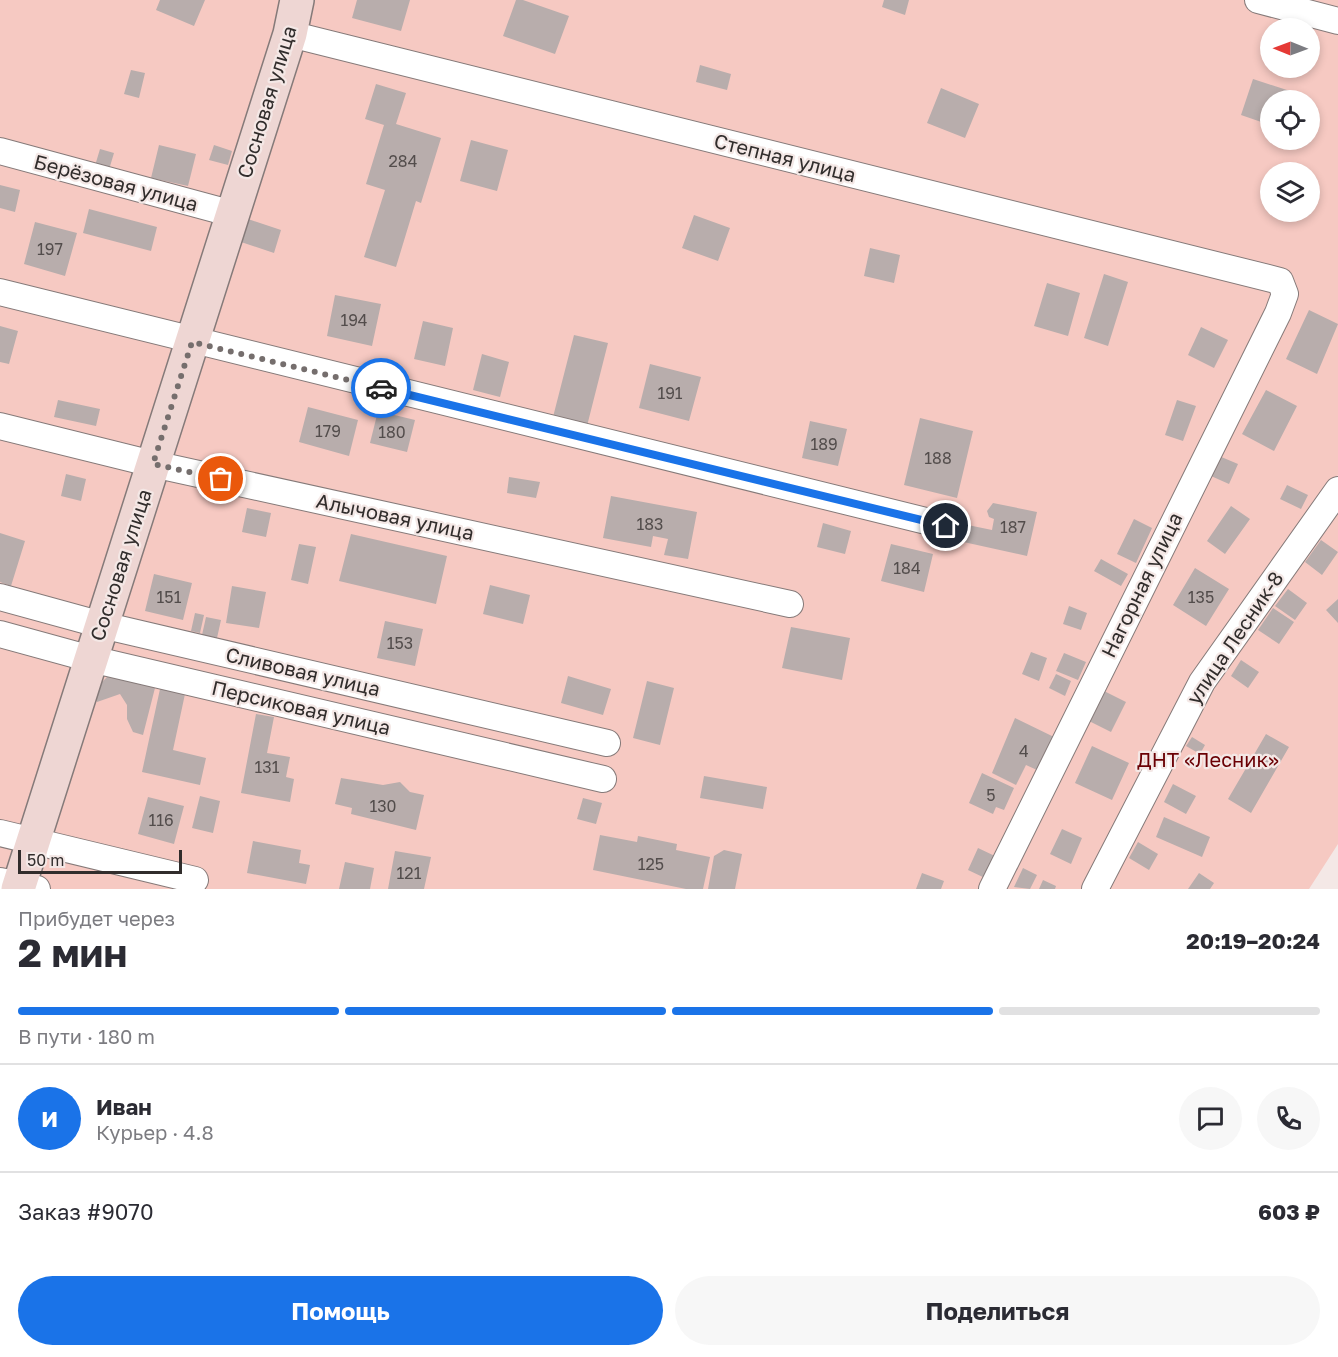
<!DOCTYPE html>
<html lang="ru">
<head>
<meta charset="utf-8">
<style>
  :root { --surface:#fff; --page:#f7f7f7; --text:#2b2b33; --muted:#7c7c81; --line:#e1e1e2; --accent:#1a73e8 }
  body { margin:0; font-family:"Golos Text",sans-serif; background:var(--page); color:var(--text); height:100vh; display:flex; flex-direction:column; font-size:22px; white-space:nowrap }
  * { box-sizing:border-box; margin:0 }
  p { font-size:20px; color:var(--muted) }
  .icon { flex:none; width:33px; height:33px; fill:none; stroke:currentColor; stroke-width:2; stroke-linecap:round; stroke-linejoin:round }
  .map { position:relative; height:889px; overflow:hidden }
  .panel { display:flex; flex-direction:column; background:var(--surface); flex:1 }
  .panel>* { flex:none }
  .needle { width:39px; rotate:271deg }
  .controls { position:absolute; left:1260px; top:18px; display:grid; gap:12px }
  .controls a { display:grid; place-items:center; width:60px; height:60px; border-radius:50%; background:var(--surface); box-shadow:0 3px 9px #0003; font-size:30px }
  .scale { position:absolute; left:18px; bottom:15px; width:164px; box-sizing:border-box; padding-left:6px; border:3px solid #312d2c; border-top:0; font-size:16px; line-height:21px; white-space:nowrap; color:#312d2c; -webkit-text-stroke:4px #f4e8e6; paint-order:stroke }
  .pin { position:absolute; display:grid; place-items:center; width:51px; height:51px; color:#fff; margin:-26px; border:3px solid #fff; border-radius:50%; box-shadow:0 2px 6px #0007 }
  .courier { position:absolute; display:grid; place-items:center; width:60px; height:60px; margin:-30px; border:4px solid #1a73e8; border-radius:50%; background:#fff; color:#222; box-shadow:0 2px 8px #0007 }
  .head em { font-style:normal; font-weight:700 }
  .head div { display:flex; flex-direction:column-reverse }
  .head { display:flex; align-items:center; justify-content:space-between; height:102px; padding:0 18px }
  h1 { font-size:39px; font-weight:700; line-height:45px }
  .bar { display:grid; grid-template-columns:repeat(4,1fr); gap:9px 6px; align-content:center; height:72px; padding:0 18px }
  .bar i { height:8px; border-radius:4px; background:var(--line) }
  .bar .selected { background:var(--accent) }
  .bar p { grid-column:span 4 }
  .line { display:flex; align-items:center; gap:15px; padding:0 18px; border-top:2px solid var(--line) }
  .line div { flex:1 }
  .round { display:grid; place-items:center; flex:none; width:63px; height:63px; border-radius:32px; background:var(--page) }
  .button { display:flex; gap:12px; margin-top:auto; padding:12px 18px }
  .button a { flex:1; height:69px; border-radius:36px; background:var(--accent); color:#fff; font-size:24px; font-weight:700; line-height:69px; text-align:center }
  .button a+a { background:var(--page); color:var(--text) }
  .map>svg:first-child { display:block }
  .green { fill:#f6c9c2; fill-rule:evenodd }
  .building { fill:#b8adac }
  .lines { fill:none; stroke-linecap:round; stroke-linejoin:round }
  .street-casing { stroke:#857a79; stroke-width:28 }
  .secondary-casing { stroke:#857a79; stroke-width:36 }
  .street { stroke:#fff; stroke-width:26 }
  .secondary { stroke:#eed6d3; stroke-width:33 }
  .done { stroke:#756e6d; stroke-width:6; stroke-dasharray:0 10.8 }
  .route { stroke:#1a73e8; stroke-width:8 }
  .labels { text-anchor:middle; stroke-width:4.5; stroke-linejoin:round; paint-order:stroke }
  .number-label { font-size:16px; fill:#534d4c }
  .street-label { font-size:20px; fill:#312d2c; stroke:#f4e8e6 }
  .park-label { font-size:20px; fill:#6a0004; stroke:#f4e8e6 }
</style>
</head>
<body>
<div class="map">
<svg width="1338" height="889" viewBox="0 0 1338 889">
  <rect width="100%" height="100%" fill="#f4e8e6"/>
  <path class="green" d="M0 0H1338V475L1319 499 1338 507V844L1309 889H0ZM1270 28H1310V68H1270ZM1270 100H1310V140H1270ZM1270 172H1310V212H1270Z"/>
  <path class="building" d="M160 0H205L194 26 156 10Z
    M357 0H410L401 31 352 18Z
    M516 0H523L569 16 555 54 503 36Z
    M884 0H909L905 15 882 7Z
    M700 65 731 74 727 90 696 82Z
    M131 70 145 73 139 98 124 94Z
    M1253 79 1290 91 1287 100H1270V125L1241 115Z
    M376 84 406 93 396 124 441 138 421 203 416 201 396 267 364 257 385 190 366 184 384 125 365 119Z
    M941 88 979 104 965 138 927 123Z
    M471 140 508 150 497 191 460 181Z
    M159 145 196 154 188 186 151 178Z
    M214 145 232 151 228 165 209 160Z
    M100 149 114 153 108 173 94 169Z
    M0 185 20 190 15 212 0 208Z
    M89 209 157 227 151 251 83 233Z
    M694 215 730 228 718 261 682 248Z
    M248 219 281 230 274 253 241 242Z
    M35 222 77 233 65 276 24 264Z
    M870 248 900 255 894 283 864 276Z
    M1104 274 1128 282 1108 346 1084 338Z
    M1047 283 1080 293 1068 336 1034 326Z
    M335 295 381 304 372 346 327 336Z
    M1309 310 1338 324 1317 374 1286 359Z
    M423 321 453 328 445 366 414 359Z
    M0 326 18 331 9 364 0 362Z
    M1201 327 1228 340 1214 368 1188 355Z
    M574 335 608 343 587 426 553 417Z
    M482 354 509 362 500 397 473 390Z
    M650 364 701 377 689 421 639 408Z
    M1266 390 1297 406 1274 451 1242 434Z
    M58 400 100 409 96 426 54 417Z
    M1177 400 1196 406 1183 441 1165 435Z
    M308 407 358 420 349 456 299 442Z
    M378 411 415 420 407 452 370 443Z
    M920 418 973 431 957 498 904 485Z
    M810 421 847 429 838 466 802 458Z
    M1219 456 1238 464 1229 484 1211 476Z
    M66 474 86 479 81 501 61 496Z
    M509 477 540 482 536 498 507 493Z
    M1287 485 1308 495 1301 509 1280 499Z
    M611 496 697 512 688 559 664 555 668 539 653 536 651 547 603 538Z
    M993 503 1037 512 1027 556 959 541 963 524 992 530 994 519 989 517 987 511Z
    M1231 506 1250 519 1225 554 1207 541Z
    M247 508 271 513 266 537 242 532Z
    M1134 519 1152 528 1136 563 1117 554Z
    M823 523 851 531 845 554 817 547Z
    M0 533 25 541 11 586 0 582Z
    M351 534 447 556 436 604 339 581Z
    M1321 540 1338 552 1322 575 1305 562Z
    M299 544 316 547 308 584 291 580Z
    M891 544 933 554 924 592 881 581Z
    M1101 559 1128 574 1121 586 1094 571Z
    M1195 568 1229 589 1206 626 1173 605Z
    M154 574 192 583 183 620 145 611Z
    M490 585 530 595 523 624 483 614Z
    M232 586 266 592 259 628 226 623Z
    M1288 589 1307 603 1295 620 1275 606Z
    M1338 599V623L1326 610Z
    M1069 606 1087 613 1081 630 1063 624Z
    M1273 608 1294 622 1279 644 1258 630Z
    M195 613 204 615 200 633 191 631Z
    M206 617 221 620 217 638 202 635Z
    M385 621 423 629 415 666 377 658Z
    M791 627 850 638 842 680 782 668Z
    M1031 652 1047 658 1039 681 1022 674Z
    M1064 653 1086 662 1078 680 1056 671Z
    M1241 660 1259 672 1248 688 1231 676Z
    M1056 674 1071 681 1065 696 1049 688Z
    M114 675 156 684 143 735 133 732 127 719V705L120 694 97 702 93 691 107 677Z
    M568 676 611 689 603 715 561 703Z
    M647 681 674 688 660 745 633 738Z
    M160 689 185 694 173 750 206 758 200 785 142 772Z
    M1102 690 1126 702 1111 732 1087 720Z
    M256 714 274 717 267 753 290 757 286 777 294 779 290 802 241 793Z
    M1015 718 1054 737 1037 770 1026 765 1016 785 992 773Z
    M1266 734 1289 747 1251 813 1228 799Z
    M1192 737 1205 745 1200 754 1186 746Z
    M1092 746 1129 763 1112 800 1075 783Z
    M982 773 1014 788 1004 810 996 807 993 814 969 803Z
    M704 776 767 787 763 809 700 798Z
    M341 778 383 785 400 782 410 792 424 795 416 830 351 814 352 808 335 804Z
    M1173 784 1196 796 1186 814 1164 802Z
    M200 796 220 801 213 833 192 828Z
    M148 797 184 806 174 844 138 834Z
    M583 798 602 803 596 824 577 819Z
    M1164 817 1210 837 1202 857 1156 837Z
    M1062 829 1082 838 1071 864 1050 854Z
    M600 835 637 842 638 836 677 844 676 850 710 857 703 889H686L593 870Z
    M253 841 301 850 299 863 310 865 306 884 247 873Z
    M1138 842 1158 854 1149 870 1129 858Z
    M978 848 997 857 987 879 968 870Z
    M724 850 742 854 735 889H708L714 856Z
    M395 851 431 857 424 889H388Z
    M345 862 374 868 370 889H339Z
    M1023 868 1037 875 1030 889 1014 887Z
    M922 873 944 881 941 889H916Z
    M1199 873 1214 883 1210 889H1188Z
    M1043 880 1056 886 1055 889H1039Z"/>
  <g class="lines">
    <defs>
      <path id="street" d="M1258 0 1338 21
        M290 34 1280 281 1285 294 1278 313 992 889
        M0 151 233 214
        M0 292 946 526
        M0 426 153 464 790 604
        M0 597 102 625 607 743
        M0 634 91 659 603 779
        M0 833 195 880
        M0 881 37 889
        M1095 889 1202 682 1338 490"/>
      <path id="secondary" d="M18 889 290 34 297 0"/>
    </defs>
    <use href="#street" class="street-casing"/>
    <use href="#secondary" class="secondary-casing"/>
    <use href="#street" class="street"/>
    <use href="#secondary" class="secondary"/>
  </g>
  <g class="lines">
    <path class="done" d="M221 479 153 464 192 342 381 388"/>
    <path class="route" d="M381 388 946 526"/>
  </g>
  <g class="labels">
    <g class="number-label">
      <text x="403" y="167">284</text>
      <text x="50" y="255">197</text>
      <text x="354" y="326">194</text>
      <text x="670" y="399">191</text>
      <text x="328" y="437">179</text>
      <text x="392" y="438">180</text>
      <text x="824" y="450">189</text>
      <text x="938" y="464">188</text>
      <text x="650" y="530">183</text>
      <text x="1013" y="533">187</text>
      <text x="907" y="574">184</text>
      <text x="169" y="603">151</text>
      <text x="1201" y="603">135</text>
      <text x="400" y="649">153</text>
      <text x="1024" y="757">4</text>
      <text x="267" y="773">131</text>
      <text x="991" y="801">5</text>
      <text x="383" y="812">130</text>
      <text x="161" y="826">116</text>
      <text x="651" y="870">125</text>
      <text x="409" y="879">121</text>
    </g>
    <g class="street-label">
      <text transform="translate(267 102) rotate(-73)" y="7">Сосновая улица</text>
      <text transform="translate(785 158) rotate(14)" y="7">Степная улица</text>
      <text transform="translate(116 183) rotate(15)" y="7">Берёзовая улица</text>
      <text transform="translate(395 517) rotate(12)" y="7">Алычовая улица</text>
      <text transform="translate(121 565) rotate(-72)" y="7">Сосновая улица</text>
      <text transform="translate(1142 585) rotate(-64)" y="7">Нагорная улица</text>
      <text transform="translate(1235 638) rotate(-56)" y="7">улица Лесник-8</text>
      <text transform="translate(303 672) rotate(13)" y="7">Сливовая улица</text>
      <text transform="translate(301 708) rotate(13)" y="7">Персиковая улица</text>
    </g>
    <g class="park-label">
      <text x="1208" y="767">ДНТ «Лесник»</text>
    </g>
  </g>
</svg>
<div class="controls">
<a><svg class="needle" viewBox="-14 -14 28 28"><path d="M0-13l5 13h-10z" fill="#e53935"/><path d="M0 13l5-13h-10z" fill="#7c7c81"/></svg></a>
<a><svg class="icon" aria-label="locate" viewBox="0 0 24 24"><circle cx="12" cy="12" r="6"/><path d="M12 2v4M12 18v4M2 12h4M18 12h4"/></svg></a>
<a><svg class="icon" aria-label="layers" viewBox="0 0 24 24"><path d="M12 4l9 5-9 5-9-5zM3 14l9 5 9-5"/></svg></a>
</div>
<div class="scale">50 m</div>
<div class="pin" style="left:221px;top:479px;background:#ea580c"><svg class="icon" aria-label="bag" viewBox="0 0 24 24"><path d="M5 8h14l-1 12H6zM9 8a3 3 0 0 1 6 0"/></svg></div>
<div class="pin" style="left:946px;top:526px;background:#1f2937"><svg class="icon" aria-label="home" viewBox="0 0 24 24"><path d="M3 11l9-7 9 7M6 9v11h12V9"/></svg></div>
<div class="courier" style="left:381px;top:388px"><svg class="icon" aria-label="car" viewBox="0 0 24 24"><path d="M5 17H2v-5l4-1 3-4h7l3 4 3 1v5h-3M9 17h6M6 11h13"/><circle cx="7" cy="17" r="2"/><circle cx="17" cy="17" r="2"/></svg></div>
</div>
<section class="panel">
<div class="head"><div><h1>2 мин</h1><p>Прибудет через</p></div><em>20:19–20:24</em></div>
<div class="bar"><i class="selected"></i><i class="selected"></i><i class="selected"></i><i></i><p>В пути · 180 m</p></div>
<div class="line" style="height:108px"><b class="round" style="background:var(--accent);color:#fff">И</b><div><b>Иван</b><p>Курьер · 4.8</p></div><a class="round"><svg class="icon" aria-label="chat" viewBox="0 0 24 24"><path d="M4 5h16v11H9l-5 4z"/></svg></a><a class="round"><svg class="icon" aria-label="phone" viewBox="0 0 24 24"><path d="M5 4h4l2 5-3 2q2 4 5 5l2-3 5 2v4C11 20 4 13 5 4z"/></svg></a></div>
<div class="line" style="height:78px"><div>Заказ #9070</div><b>603 ₽</b></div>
<div class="button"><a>Помощь</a><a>Поделиться</a></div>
</section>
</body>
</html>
